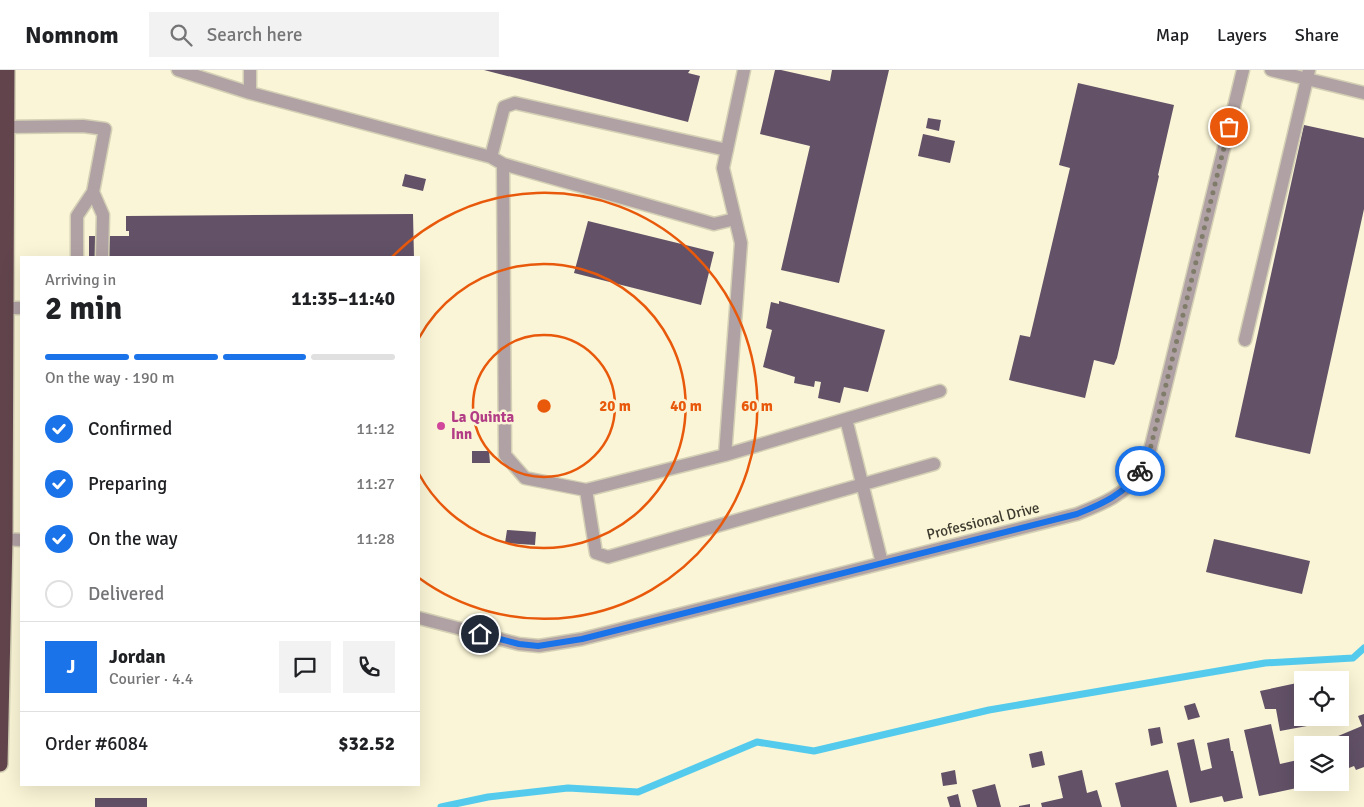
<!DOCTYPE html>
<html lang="en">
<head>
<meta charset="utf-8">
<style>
  :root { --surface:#fff; --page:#f2f2f2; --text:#202124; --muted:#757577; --line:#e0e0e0; --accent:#1a73e8 }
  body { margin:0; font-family:Signika,sans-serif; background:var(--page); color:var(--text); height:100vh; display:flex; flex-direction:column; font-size:19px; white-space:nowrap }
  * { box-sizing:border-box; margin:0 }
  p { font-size:16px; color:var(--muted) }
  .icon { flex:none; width:28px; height:28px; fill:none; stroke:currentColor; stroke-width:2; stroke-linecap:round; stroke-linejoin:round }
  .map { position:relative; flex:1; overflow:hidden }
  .panel { position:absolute; left:20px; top:186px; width:400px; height:530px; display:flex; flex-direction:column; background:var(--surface); border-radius:0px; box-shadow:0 5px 20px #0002 }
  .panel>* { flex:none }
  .buttons { position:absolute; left:1294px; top:601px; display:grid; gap:10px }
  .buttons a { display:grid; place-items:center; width:55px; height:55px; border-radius:0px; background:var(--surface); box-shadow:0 5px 20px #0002; font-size:25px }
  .pin { position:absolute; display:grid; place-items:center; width:42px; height:42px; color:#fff; margin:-21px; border:2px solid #fff; border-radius:50%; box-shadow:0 1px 5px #0007 }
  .courier { position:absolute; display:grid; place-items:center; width:50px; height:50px; margin:-25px; border:4px solid #1a73e8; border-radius:50%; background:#fff; color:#222; box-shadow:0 1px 6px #0007 }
  .headline em { font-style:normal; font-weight:700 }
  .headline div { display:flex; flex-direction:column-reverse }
  .headline { display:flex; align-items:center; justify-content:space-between; height:85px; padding:0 25px }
  h1 { font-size:32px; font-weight:700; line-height:38px }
  .bar { display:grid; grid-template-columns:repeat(4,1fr); gap:8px 5px; align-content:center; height:60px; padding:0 25px }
  .bar i { height:6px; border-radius:4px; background:var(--line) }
  .bar .current { background:var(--accent) }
  .bar p { grid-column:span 4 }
  .line { display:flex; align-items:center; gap:12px; padding:0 25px; border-top:1px solid var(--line) }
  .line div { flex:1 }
  .round { display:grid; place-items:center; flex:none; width:52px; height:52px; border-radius:0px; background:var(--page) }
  ol { padding:0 25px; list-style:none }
  li { display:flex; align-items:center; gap:15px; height:55px }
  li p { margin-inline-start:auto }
  li .icon { padding:5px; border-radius:50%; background:var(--accent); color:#fff; stroke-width:4 }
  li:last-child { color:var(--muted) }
  li i { width:28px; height:28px; border:2px solid var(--line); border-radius:50% }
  header { display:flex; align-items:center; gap:30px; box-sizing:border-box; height:70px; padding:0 25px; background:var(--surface); border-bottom:1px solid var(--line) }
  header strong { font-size:24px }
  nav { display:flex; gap:28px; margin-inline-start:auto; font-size:18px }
  .search { width:350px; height:45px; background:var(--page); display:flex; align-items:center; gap:12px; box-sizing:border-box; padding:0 18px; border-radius:0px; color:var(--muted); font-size:19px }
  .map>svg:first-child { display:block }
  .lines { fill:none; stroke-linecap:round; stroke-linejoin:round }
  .stream { stroke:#54cbed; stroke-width:7 }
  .building { fill:#625167 }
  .lane-casing { stroke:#d4d0b5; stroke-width:15 }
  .street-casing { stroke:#d4d0b5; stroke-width:15 }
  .highway-casing { stroke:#d4d0b5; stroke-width:18 }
  .lane { stroke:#b0a1a4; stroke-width:12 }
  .street { stroke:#b0a1a4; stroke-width:12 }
  .highway { stroke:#62454c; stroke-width:15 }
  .done { stroke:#7f7c69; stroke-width:5; stroke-dasharray:0 9 }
  .route { stroke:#1a73e8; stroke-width:6 }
  .ring { fill:none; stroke:#e8590c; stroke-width:2.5 }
  .hotel-dot { fill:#d1479c; stroke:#faf5d6; stroke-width:2 }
  .labels { text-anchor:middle; stroke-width:5; stroke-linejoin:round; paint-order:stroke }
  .hotel-label { font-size:15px; font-weight:bold; fill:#b23c85; stroke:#faf5d6; text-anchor:start }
  .street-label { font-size:15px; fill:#3d3b2f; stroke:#faf5d6 }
  .centre { fill:#e8590c; stroke:#faf5d6; stroke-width:2.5 }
  .ring-label { font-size:15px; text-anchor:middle; font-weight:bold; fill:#e8590c; stroke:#faf5d6; stroke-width:5; stroke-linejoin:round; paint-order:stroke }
</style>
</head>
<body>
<header>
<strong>Nomnom</strong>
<div class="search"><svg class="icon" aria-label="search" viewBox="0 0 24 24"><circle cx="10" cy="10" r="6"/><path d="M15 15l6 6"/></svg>Search here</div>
<nav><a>Map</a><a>Layers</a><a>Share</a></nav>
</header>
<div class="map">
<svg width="1364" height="737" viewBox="0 0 1364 737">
  <rect width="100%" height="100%" fill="#faf5d6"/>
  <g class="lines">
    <path class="stream" d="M441 737 488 727 568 718 638 722 757 672 814 681 989 640 1265 593 1353 588 1364 578"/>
  </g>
  <path class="building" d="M484 0H690L688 3 700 6 688 52Z
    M775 0H781L830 11 832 0H889L839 213 781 200 810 76 760 64Z
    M1078 13 1174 35 1158 105 1159 106 1117 288 1114 295 1094 290 1085 328 1009 310 1020 265 1030 267 1070 98 1059 95Z
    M928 48 941 50 939 61 926 58Z
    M1304 55 1364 68V139L1310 384 1235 367Z
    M923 64 955 71 950 93 918 86Z
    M405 104 426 109 423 121 402 116Z
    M413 144 414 188H89V166H129V161H126V146Z
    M588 151 714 182 701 235 574 203Z
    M779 231 885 260 868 322 844 317 840 333 818 328 821 312 815 311 814 317 794 313 795 307 763 297 772 260 766 258 771 232 779 234Z
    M472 381H489L490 393H472Z
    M507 460 536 462 535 475 505 473Z
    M1214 469 1310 491 1302 524 1206 502Z
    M1297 613 1302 636V648H1305L1307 656 1280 661 1276 639H1265L1260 621Z
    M1195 633 1200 647 1188 650 1184 636Z
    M1364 644V697L1356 700 1354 696 1344 700 1340 691V675H1333L1331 669 1362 656 1358 646Z
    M1271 654 1280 694 1302 689V712L1320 713 1259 726 1244 660Z
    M1160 657 1163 673 1151 676 1148 659Z
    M1229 668 1231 681H1233L1243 728 1224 732 1222 726 1190 733 1177 673 1194 669 1201 701 1212 698 1207 673Z
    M1042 681 1045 695 1032 698 1029 684Z
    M955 700 957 714 943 716 941 703Z
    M1082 700 1087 723 1097 720 1102 737H1042L1041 733 1063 728 1058 706Z
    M1168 700 1177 737H1121L1115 713Z
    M995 714 1001 737H977L972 720Z
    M958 724 961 737H950L947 727Z
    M95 728H147V737H95Z
    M1030 734V737H1019V736Z"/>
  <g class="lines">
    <defs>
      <path id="lane" d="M178 0 250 23 491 87 503 94 714 154 735 149
        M744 0 723 98 741 173 725 385 940 321
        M1309 0 1307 9 1364 23
        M250 23V0
        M7 57 83 56 105 59 93 122 77 146V188
        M491 87 504 37 515 33 727 80
        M503 94 505 385 525 408 586 420
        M93 122 103 145 102 188
        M6 238H21
        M1245 270 1307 9 1271 0
        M846 349 882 493
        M725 385 586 420 596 483 608 487 934 394"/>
      <path id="street" d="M0 469 21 470
        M419 548 519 574 539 576 582 569 1077 444C1100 435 1128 424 1140 401 1144 394 1147 387 1150 380L1243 0"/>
      <path id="highway" d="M0 694 5 469 7 0"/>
    </defs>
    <use href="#lane" class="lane-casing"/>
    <use href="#street" class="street-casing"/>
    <use href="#highway" class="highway-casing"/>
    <use href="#lane" class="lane"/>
    <use href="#street" class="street"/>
    <use href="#highway" class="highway"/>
  </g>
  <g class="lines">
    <path class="done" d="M1140 401 1150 380 1229 57"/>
    <path class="route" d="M480 564 519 574 538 576 582 569 1077 444C1102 434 1125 424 1140 401"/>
  </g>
  <g class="ring">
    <circle cx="544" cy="336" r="71"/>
    <path d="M419 268A142 142 0 1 1 419 404"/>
    <path d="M392 187A213 213 0 1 1 419 508"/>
  </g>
  <circle class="hotel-dot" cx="441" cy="356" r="5"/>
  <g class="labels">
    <g class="hotel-label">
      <text x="451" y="352">La Quinta<tspan x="451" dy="17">Inn</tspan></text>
    </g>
    <g class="street-label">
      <text transform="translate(983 451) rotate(-14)" y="5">Professional Drive</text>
    </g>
  </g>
  <circle cx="544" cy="336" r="8" class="centre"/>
  <g class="ring-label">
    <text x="615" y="341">20 m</text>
    <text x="686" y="341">40 m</text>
    <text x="757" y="341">60 m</text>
  </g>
</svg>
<div class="buttons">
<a><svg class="icon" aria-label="locate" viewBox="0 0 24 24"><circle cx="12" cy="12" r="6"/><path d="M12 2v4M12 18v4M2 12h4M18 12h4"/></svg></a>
<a><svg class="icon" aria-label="layers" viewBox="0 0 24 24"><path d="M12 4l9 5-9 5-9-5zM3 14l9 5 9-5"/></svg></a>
</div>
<div class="pin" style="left:1229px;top:57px;background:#ea580c"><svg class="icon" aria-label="bag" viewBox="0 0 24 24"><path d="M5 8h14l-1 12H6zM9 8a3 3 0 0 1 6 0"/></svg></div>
<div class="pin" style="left:480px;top:564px;background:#1f2937"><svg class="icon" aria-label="home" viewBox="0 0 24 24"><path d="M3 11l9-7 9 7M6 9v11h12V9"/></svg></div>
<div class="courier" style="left:1140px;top:401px"><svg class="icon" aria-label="bike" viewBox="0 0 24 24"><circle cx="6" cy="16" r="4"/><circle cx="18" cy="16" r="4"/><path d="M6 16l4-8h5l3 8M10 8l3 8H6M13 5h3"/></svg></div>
<section class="panel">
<div class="headline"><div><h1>2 min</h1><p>Arriving in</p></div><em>11:35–11:40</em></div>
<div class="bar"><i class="current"></i><i class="current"></i><i class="current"></i><i></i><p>On the way · 190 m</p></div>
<ol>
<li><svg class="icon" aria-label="check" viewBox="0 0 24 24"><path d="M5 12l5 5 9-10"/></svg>Confirmed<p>11:12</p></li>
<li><svg class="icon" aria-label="check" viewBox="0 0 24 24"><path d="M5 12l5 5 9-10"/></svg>Preparing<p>11:27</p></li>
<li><svg class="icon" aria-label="check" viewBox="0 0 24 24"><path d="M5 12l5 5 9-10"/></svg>On the way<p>11:28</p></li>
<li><i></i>Delivered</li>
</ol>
<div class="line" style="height:90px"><b class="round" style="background:var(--accent);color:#fff">J</b><div><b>Jordan</b><p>Courier · 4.4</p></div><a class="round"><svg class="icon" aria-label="chat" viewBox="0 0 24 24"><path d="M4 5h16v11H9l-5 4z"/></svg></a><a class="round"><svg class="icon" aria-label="phone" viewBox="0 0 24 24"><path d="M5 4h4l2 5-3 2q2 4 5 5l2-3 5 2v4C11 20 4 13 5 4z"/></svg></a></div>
<div class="line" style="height:65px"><div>Order #6084</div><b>$32.52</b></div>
</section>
</div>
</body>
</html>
